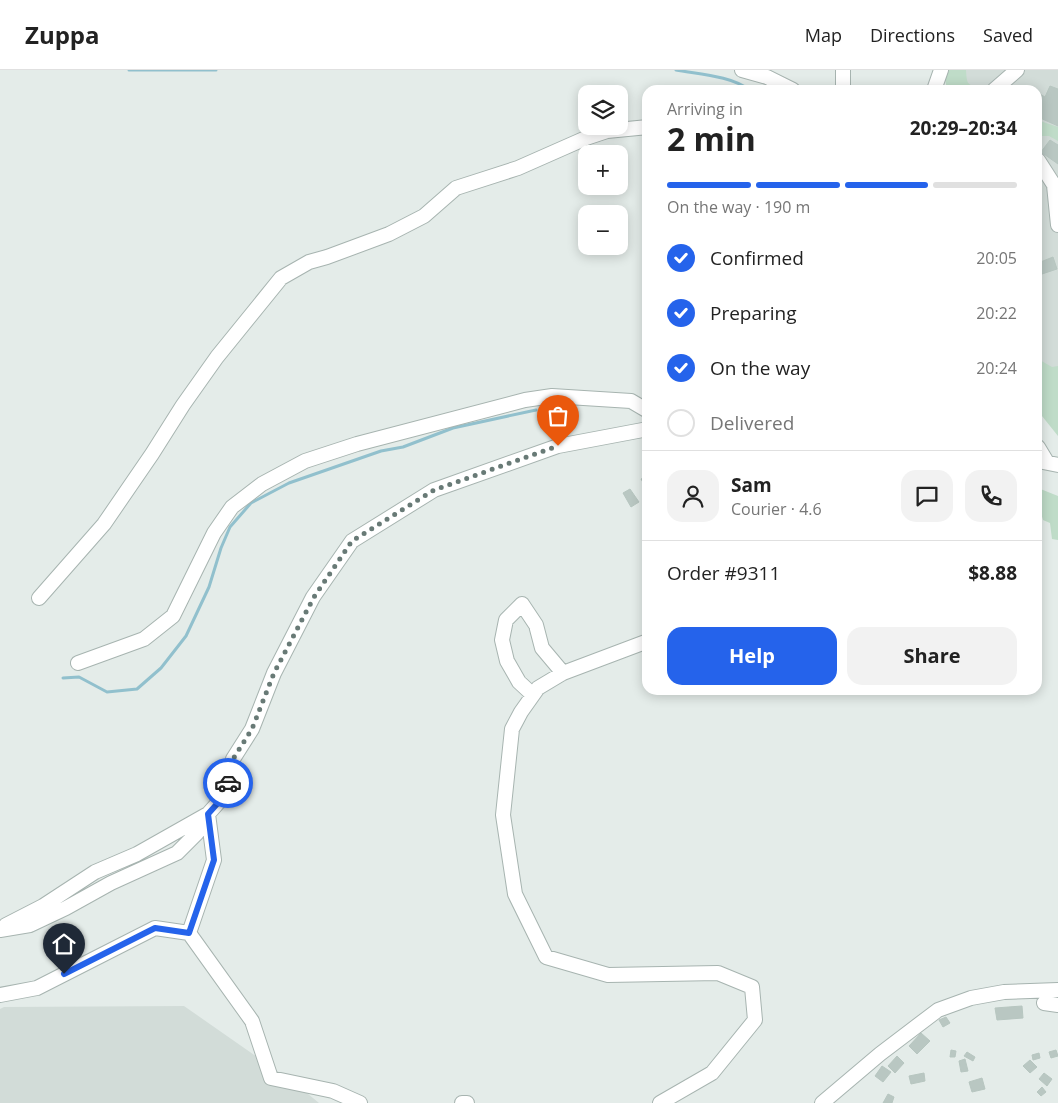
<!DOCTYPE html>
<html lang="en">
<head>
<meta charset="utf-8">
<style>
  :root { --surface:#fff; --page:#f2f2f2; --text:#222; --muted:#767676; --line:#e0e0e0; --accent:#2563eb }
  body { margin:0; font-family:"Open Sans",sans-serif; background:var(--page); color:var(--text); height:100vh; display:flex; flex-direction:column; font-size:19px; white-space:nowrap }
  * { box-sizing:border-box; margin:0 }
  p { font-size:16px; color:var(--muted) }
  .icon { flex:none; width:28px; height:28px; fill:none; stroke:currentColor; stroke-width:2; stroke-linecap:round; stroke-linejoin:round }
  .map { position:relative; flex:1; overflow:hidden }
  .side { position:absolute; left:642px; top:15px; width:400px; height:610px; display:flex; flex-direction:column; background:var(--surface); border-radius:15px; box-shadow:0 2px 12px #0003 }
  .side>* { flex:none }
  .controls { position:absolute; left:578px; top:15px; display:grid; gap:10px }
  .controls a { display:grid; place-items:center; width:50px; height:50px; border-radius:10px; background:var(--surface); box-shadow:0 2px 12px #0003; font-size:25px }
  .pin { position:absolute; display:grid; place-items:center; width:42px; height:42px; color:#fff; margin:-51px -21px; border-radius:50% 50% 50% 0; rotate:-45deg; box-shadow:0 0 5px #0007 }
  .pin .icon { rotate:45deg }
  .courier { position:absolute; display:grid; place-items:center; width:50px; height:50px; margin:-25px; border:4px solid #2563eb; border-radius:50%; background:#fff; color:#222; box-shadow:0 1px 6px #0007 }
  .headline em { font-style:normal; font-weight:700 }
  .headline div { display:flex; flex-direction:column-reverse }
  .headline { display:flex; align-items:center; justify-content:space-between; height:85px; padding:0 25px }
  h1 { font-size:32px; font-weight:700; line-height:38px }
  .bar { display:grid; grid-template-columns:repeat(4,1fr); gap:8px 5px; align-content:center; height:60px; padding:0 25px }
  .bar i { height:6px; border-radius:4px; background:var(--line) }
  .bar .current { background:var(--accent) }
  .bar p { grid-column:span 4 }
  .line { display:flex; align-items:center; gap:12px; padding:0 25px; border-top:1px solid var(--line) }
  .line div { flex:1 }
  .round { display:grid; place-items:center; flex:none; width:52px; height:52px; border-radius:15px; background:var(--page) }
  ol { padding:0 25px; list-style:none }
  li { display:flex; align-items:center; gap:15px; height:55px }
  li p { margin-inline-start:auto }
  li .icon { padding:5px; border-radius:50%; background:var(--accent); color:#fff; stroke-width:4 }
  li:last-child { color:var(--muted) }
  li i { width:28px; height:28px; border:2px solid var(--line); border-radius:50% }
  .button { display:flex; gap:10px; margin-top:auto; padding:10px 25px }
  .button a { flex:1; height:58px; border-radius:15px; background:var(--accent); color:#fff; font-size:20px; font-weight:700; line-height:58px; text-align:center }
  .button a+a { background:var(--page); color:var(--text) }
  header { display:flex; align-items:center; gap:30px; box-sizing:border-box; height:70px; padding:0 25px; background:var(--surface); border-bottom:1px solid var(--line) }
  header strong { font-size:24px }
  nav { display:flex; gap:28px; margin-inline-start:auto; font-size:18px }
  .map>svg:first-child { display:block }
  .built { fill:#d2dcd8 }
  .green { fill:#bfdcc8 }
  .lines { fill:none; stroke-linecap:round; stroke-linejoin:round }
  .stream { stroke:#91c0cd; stroke-width:3 }
  .building { fill:#b9c7c2; stroke:#b7c6c0 }
  .minor-casing { stroke:#a7b4b0; stroke-width:16 }
  .minor { stroke:#fff; stroke-width:14 }
  .done { stroke:#687a76; stroke-width:5; stroke-dasharray:0 9 }
  .route { stroke:#2563eb; stroke-width:6 }
</style>
</head>
<body>
<header>
<strong>Zuppa</strong>
<nav><a>Map</a><a>Directions</a><a>Saved</a></nav>
</header>
<div class="map">
<svg width="1058" height="1033" viewBox="0 0 1058 1033">
  <rect width="100%" height="100%" fill="#e4ece9"/>
  <path class="built" d="M960 0H1058V304L1038 300V20H950Z
    M184 936 296 1014 319 1033H0V939L4 937Z"/>
  <path class="green" d="M949 0H966C967 16 967 12 979 20H947L945 9Z
    M1040 51 1058 57V71L1049 66H1038V53Z
    M1038 118 1039 123 1038 134 1041 158 1039 165 1041 181 1038 183Z
    M1038 289 1052 297 1058 296V366L1038 341Z
    M1038 418 1058 426V470L1052 469 1050 453 1043 450 1040 440 1038 439Z"/>
  <g class="lines">
    <path class="stream" d="M129 0H216
      M676 0C697 4 733 6 749 20
      M63 608 79 607 107 622 137 619 161 598 186 566 209 517 221 478 230 457 251 433 289 413 381 381 403 377 453 358 536 340"/>
  </g>
  <path class="building" d="M1050 16 1058 19V56L1038 47V23L1045 27Z
    M1050 70 1058 75V94L1041 82Z
    M1053 187 1057 199 1039 205 1038 193Z
    M648 406V421L641 409Z
    M630 419 639 432 631 437 623 423Z
    M1022 936 1023 948 997 950 995 938Z
    M946 947 950 953 943 957 939 950Z
    M921 963 930 971 917 984 909 976Z
    M951 980 956 981 955 987H950Z
    M1056 980 1058 986 1051 988 1049 982Z
    M967 982 975 987 973 991 964 986Z
    M1039 983 1040 988 1033 990 1032 985Z
    M897 986 904 993 895 1003 888 996Z
    M965 989 968 1001 961 1002 959 991Z
    M1030 990 1037 997 1030 1003 1023 996Z
    M882 996 891 1002 883 1012 875 1006Z
    M924 1003 925 1011 911 1014 909 1006Z
    M1044 1003 1052 1009 1047 1016 1039 1009Z
    M982 1008 985 1019 972 1022 969 1012Z
    M1042 1017 1046 1022 1041 1026 1037 1022Z
    M888 1024 894 1027 892 1033H883Z"/>
  <g class="lines">
    <defs>
      <path id="minor" d="M742 0 767 7 793 20
        M843 20V0
        M934 20 941 0
        M994 20 1017 0
        M1038 90 1054 115 1058 155
        M1038 377 1047 392
        M1038 391 1058 395
        M39 528 104 454 152 384 183 335 217 287 281 208 309 192 327 187 389 164 424 146 456 118 518 98 586 68 607 61 648 57
        M648 571 563 603 538 618 521 642 512 659 503 745 515 824 546 887 608 905 718 903 752 917 755 950 712 1003 660 1033
        M78 593 144 569 173 546 214 463 232 437 262 414 305 391 357 374 525 330 552 326 631 331 648 341
        M533 625 519 612 507 591 502 570 506 550 522 534 536 555 542 578 563 603
        M6 855 43 836 95 802 137 784 206 745
        M0 860 30 855 66 838 111 813 177 783 197 763 208 744 225 725 233 689 252 659 274 603 313 527 352 471 434 420 558 376 648 359
        M189 863 252 951 271 1008 333 1021 360 1033
        M0 925 37 918 155 858 189 863 214 790 208 744
        M1044 933 1058 935
        M462 1033H467
        M822 1033 880 984 938 940 971 928 1004 922 1058 920"/>
    </defs>
    <use href="#minor" class="minor-casing"/>
    <use href="#minor" class="minor"/>
  </g>
  <g class="lines">
    <path class="done" d="M228 713 233 689 252 659 274 603 314 527 352 471 434 420 558 376"/>
    <path class="route" d="M64 904 155 858 189 863 214 790 208 744 225 725 228 713"/>
  </g>
</svg>
<div class="controls">
<a><svg class="icon" aria-label="layers" viewBox="0 0 24 24"><path d="M12 4l9 5-9 5-9-5zM3 14l9 5 9-5"/></svg></a>
<a>+</a>
<a>−</a>
</div>
<div class="pin" style="left:558px;top:376px;background:#ea580c"><svg class="icon" aria-label="bag" viewBox="0 0 24 24"><path d="M5 8h14l-1 12H6zM9 8a3 3 0 0 1 6 0"/></svg></div>
<div class="pin" style="left:64px;top:904px;background:#1f2937"><svg class="icon" aria-label="home" viewBox="0 0 24 24"><path d="M3 11l9-7 9 7M6 9v11h12V9"/></svg></div>
<div class="courier" style="left:228px;top:713px"><svg class="icon" aria-label="car" viewBox="0 0 24 24"><path d="M5 17H2v-5l4-1 3-4h7l3 4 3 1v5h-3M9 17h6M6 11h13"/><circle cx="7" cy="17" r="2"/><circle cx="17" cy="17" r="2"/></svg></div>
<section class="side">
<div class="headline"><div><h1>2 min</h1><p>Arriving in</p></div><em>20:29–20:34</em></div>
<div class="bar"><i class="current"></i><i class="current"></i><i class="current"></i><i></i><p>On the way · 190 m</p></div>
<ol>
<li><svg class="icon" aria-label="check" viewBox="0 0 24 24"><path d="M5 12l5 5 9-10"/></svg>Confirmed<p>20:05</p></li>
<li><svg class="icon" aria-label="check" viewBox="0 0 24 24"><path d="M5 12l5 5 9-10"/></svg>Preparing<p>20:22</p></li>
<li><svg class="icon" aria-label="check" viewBox="0 0 24 24"><path d="M5 12l5 5 9-10"/></svg>On the way<p>20:24</p></li>
<li><i></i>Delivered</li>
</ol>
<div class="line" style="height:90px"><a class="round"><svg class="icon" aria-label="person" viewBox="0 0 24 24"><circle cx="12" cy="8" r="4"/><path d="M4 21q1-7 8-7t8 7"/></svg></a><div><b>Sam</b><p>Courier · 4.6</p></div><a class="round"><svg class="icon" aria-label="chat" viewBox="0 0 24 24"><path d="M4 5h16v11H9l-5 4z"/></svg></a><a class="round"><svg class="icon" aria-label="phone" viewBox="0 0 24 24"><path d="M5 4h4l2 5-3 2q2 4 5 5l2-3 5 2v4C11 20 4 13 5 4z"/></svg></a></div>
<div class="line" style="height:65px"><div>Order #9311</div><b>$8.88</b></div>
<div class="button"><a>Help</a><a>Share</a></div>
</section>
</div>
</body>
</html>
